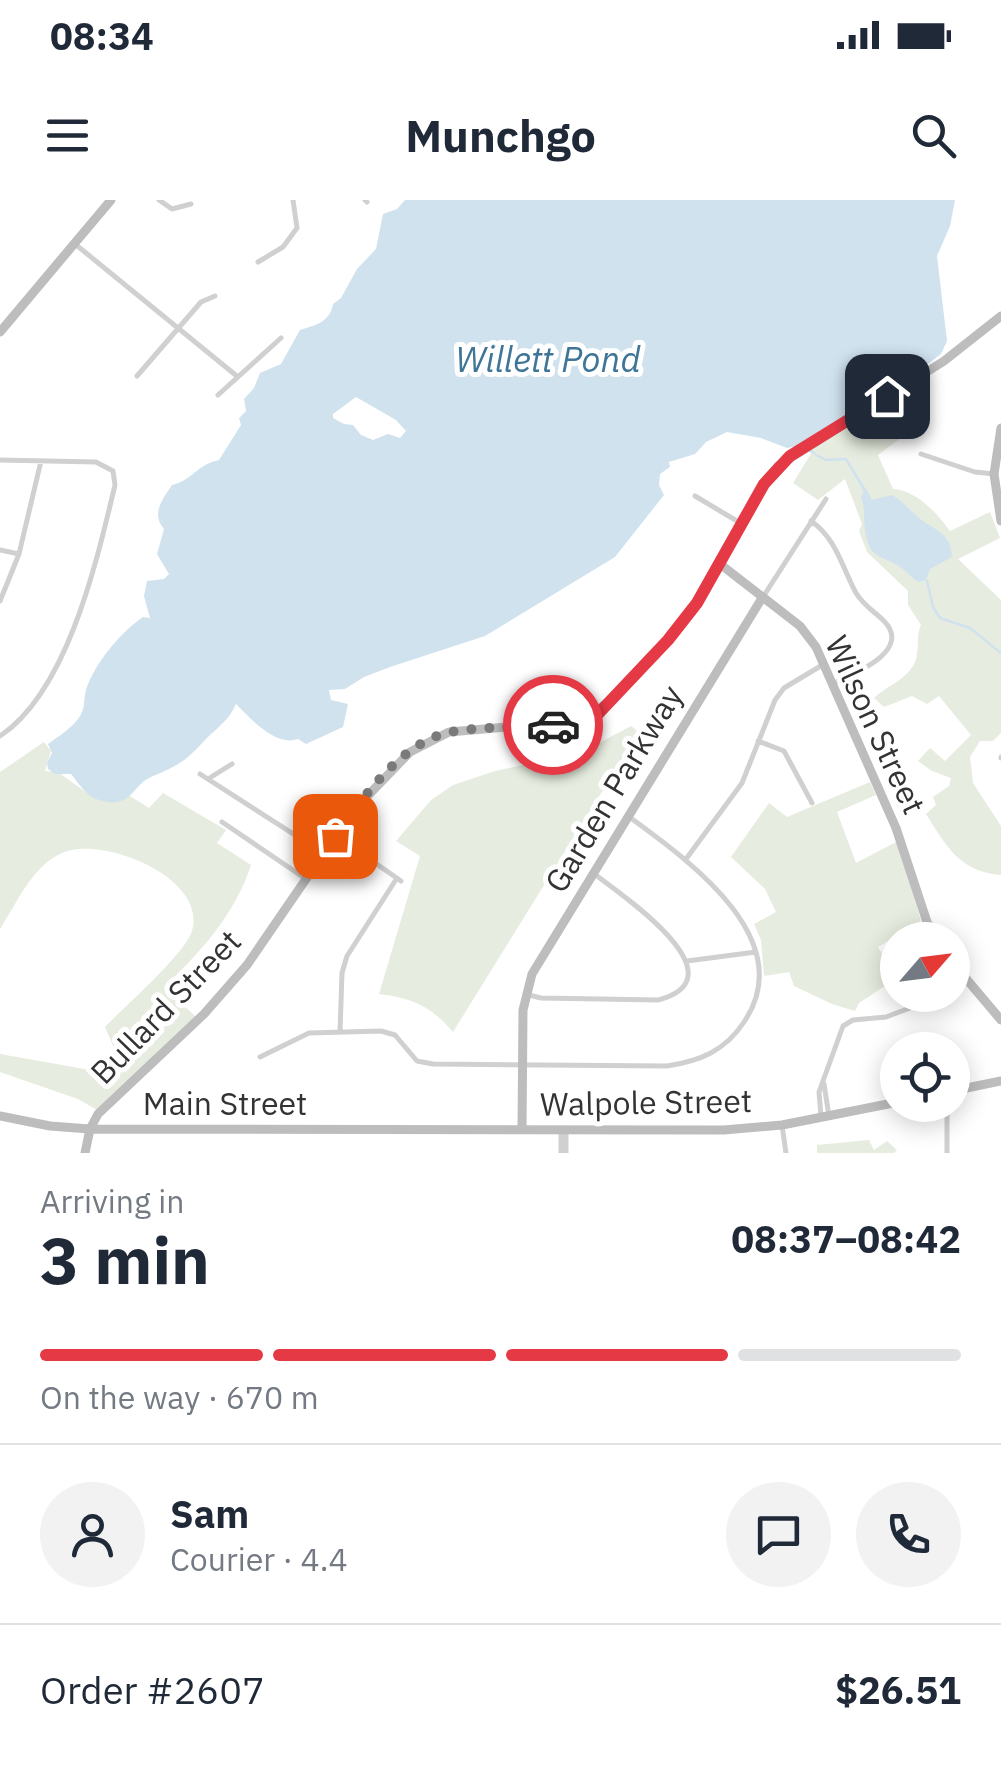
<!DOCTYPE html>
<html lang="en">
<head>
<meta charset="utf-8">
<style>
  :root { --surface:#fff; --page:#f2f2f3; --text:#1f2937; --muted:#747a83; --line:#e0e1e3; --accent:#e63946 }
  body { margin:0; font-family:"IBM Plex Sans",sans-serif; background:var(--page); color:var(--text); height:100vh; display:flex; flex-direction:column; font-size:38px; white-space:nowrap }
  * { box-sizing:border-box; margin:0 }
  p { font-size:32px; color:var(--muted) }
  .icon { flex:none; width:55px; height:55px; fill:none; stroke:currentColor; stroke-width:2; stroke-linecap:round; stroke-linejoin:round }
  .map { position:relative; height:953px; overflow:hidden }
  .panel { display:flex; flex-direction:column; background:var(--surface); flex:1 }
  .panel>* { flex:none }
  .needle { width:65px; rotate:62deg }
  .tools { position:absolute; left:880px; top:722px; display:grid; gap:20px }
  .tools a { display:grid; place-items:center; width:90px; height:90px; border-radius:50%; background:var(--surface); box-shadow:0 5px 25px #0003; font-size:50px }
  .pin { position:absolute; display:grid; place-items:center; width:85px; height:85px; color:#fff; margin:-42px; border-radius:20px; box-shadow:0 5px 15px #0006 }
  .courier { position:absolute; display:grid; place-items:center; width:100px; height:100px; margin:-50px; border:8px solid #e63946; border-radius:50%; background:#fff; color:#222; box-shadow:0 2px 12px #0007 }
  .headline em { font-style:normal; font-weight:800 }
  .headline div { display:flex; flex-direction:column-reverse }
  .headline { display:flex; align-items:center; justify-content:space-between; height:170px; padding:0 40px }
  h1 { font-size:65px; font-weight:800; line-height:75px }
  .bar { display:grid; grid-template-columns:repeat(4,1fr); gap:15px 10px; align-content:center; height:120px; padding:0 40px }
  .bar i { height:12px; border-radius:8px; background:var(--line) }
  .bar .on { background:var(--accent) }
  .bar p { grid-column:span 4 }
  .line { display:flex; align-items:center; gap:25px; padding:0 40px; border-top:2px solid var(--line) }
  .line div { flex:1 }
  .round { display:grid; place-items:center; flex:none; width:105px; height:105px; border-radius:52px; background:var(--page) }
  .status { display:flex; justify-content:space-between; align-items:center; height:70px; padding:0 50px; background:var(--surface); direction:ltr }
  .status svg { height:28px; fill:currentColor }
  header { display:flex; justify-content:space-between; align-items:center; height:130px; padding:0 40px; background:var(--surface); font-size:45px; font-weight:800 }
  .map>svg:first-child { display:block }
  .green { fill:#e6ecdf }
  .water { fill:#cfe2ee; fill-rule:evenodd }
  .lines { fill:none; stroke-linecap:round; stroke-linejoin:round }
  .stream { stroke:#cfe2ee; stroke-width:2.5 }
  .street { stroke:#d0d0d0; stroke-width:5 }
  .secondary { stroke:#bdbdbd; stroke-width:9 }
  .done { stroke:#7a7a7a; stroke-width:10; stroke-dasharray:0 18 }
  .route { stroke:#e63946; stroke-width:12 }
  .labels { text-anchor:middle; stroke-width:10; stroke-linejoin:round; paint-order:stroke }
  .street-label { font-size:32px; fill:#333; stroke:#fff }
  .water-label { font-size:35px; font-style:italic; fill:#3f7597; stroke:#fff }
</style>
</head>
<body>
<div class="status"><b>08:34</b><svg viewBox="0 0 49 12"><path d="M0 12V9h3v3zM5 12V6h3v6zM10 12V3h3v9zM15 12V0h3v12zM26 1h20v11H26zM47 4h2v5h-2z"/></svg></div>
<header><svg class="icon" aria-label="menu" viewBox="0 0 24 24"><path d="M4 6h16M4 12h16M4 18h16"/></svg>Munchgo<svg class="icon" aria-label="search" viewBox="0 0 24 24"><circle cx="10" cy="10" r="6"/><path d="M15 15l6 6"/></svg></header>
<div class="map">
<svg width="1001" height="953" viewBox="0 0 1001 953">
  <rect width="100%" height="100%" fill="#fff"/>
  <path class="green" d="M871 212 887 231 902 213 906 234 878 255 893 289C916 290 937 313 950 331L990 312 1000 338 958 359 1001 400V533L993 541H980L970 557 973 583 1001 626V675C960 672 946 646 926 614L936 605 933 597 949 586 951 578 932 571 918 561 930 548 945 561 971 535 939 496 927 504 912 496 884 507 874 498C885 487 904 481 913 466 921 453 915 438 921 425L908 405V391L867 352 859 331 862 324 845 279 818 300 793 283 815 247Z
    M631 526 639 532 453 832C431 806 412 798 379 794L420 656 396 641 431 600 453 585 495 571 582 552Z
    M44 542 51 551 45 571 58 572 87 593 130 596 149 608 163 593 226 630 217 643 251 665C235 714 201 752 164 787L196 817 97 910 78 899 0 872V854L107 873 115 850 105 827C124 807 185 754 192 731 208 677 101 635 62 653 32 666 17 703 0 729V572Z
    M870 582 876 595 837 612 856 663 898 641 921 721 878 747 897 778 859 803 855 811 832 804 794 786 789 772 764 776 761 740 754 724 776 712 765 689 731 657 769 603 787 617Z
    M869 940 874 950 887 941 897 950 894 953H817V945Z"/>
  <path class="water" d="M405 0H955L950 26 937 56 947 141 941 154 925 166 809 238 807 244 820 258 799 246 787 248 761 238 727 232 706 242 695 254 669 262 670 267 660 274 659 285 664 295 615 357 485 436 390 467 364 477 345 489 329 490 331 500 348 504 343 527 306 544 298 539C276 547 251 519 236 504 229 520 219 526 207 538 185 561 182 564 151 577 132 585 132 610 99 600 86 596 79 584 71 574H55L48 569 47 563 52 553 48 544C58 537 70 529 78 519 86 509 83 501 86 490 94 464 121 432 143 417L150 418 144 396 147 381 164 379 169 374 157 354 164 329C151 314 162 300 172 285 191 281 198 264 219 260L241 225 239 218 246 211 244 199 254 188 260 173 281 164 300 130C316 125 330 122 333 104L341 98 357 69 376 49 383 14 397 9ZM356 197 396 220 406 231 400 238 388 234 373 240 361 235 353 225 344 224 333 218V214Z
    M865 287 872 300 892 295C904 302 912 313 923 321 939 332 951 335 952 357L930 369 926 380 919 382C911 378 908 372 900 367 880 353 869 361 865 329 863 318 866 309 861 298Z"/>
  <g class="lines">
    <path class="stream" d="M818 256 826 260 846 259 864 289
      M927 381 933 407 940 418 970 428 1001 453"/>
    <path class="street" d="M159 0 172 9 191 4
      M365 0 367 2
      M75 44 238 177
      M258 62 283 47 297 28 293 0
      M137 176 201 102 215 96
      M218 195 281 138
      M921 254 975 272 994 274
      M0 260 96 262 113 271 115 285C97 360 68 491 0 536
      M695 296 742 324
      M811 321C836 338 842 367 856 393 864 406 874 411 884 421 913 451 853 474 834 483
      M0 350 19 354
      M763 397 826 299
      M0 401 19 354 41 261
      M758 541 784 551 812 603
      M1001 557V558
      M200 574 323 653
      M208 579 232 564
      M222 622 306 679
      M335 635 401 681
      M686 659 742 583 775 500 784 488 824 464
      M687 761 756 752
      M952 789 963 778
      M529 795 541 798 658 800C745 777 619 693 593 673
      M340 832 342 773 347 756 397 678
      M260 857 309 833 381 831 395 835 417 861 433 864 667 866C700 861 725 851 744 822 801 738 685 658 628 616
      M824 884 829 916
      M947 905V953
      M821 916 819 892 843 826 853 820 886 817 944 795
      M782 925 786 953
      M561 930V953
      M566 931V953"/>
    <path class="secondary" d="M0 132 111 0
      M1001 228 994 274 1001 321
      M720 364 800 426 816 447 896 628 927 722 938 740
      M952 762 1001 820
      M952 891 1001 881
      M0 916 50 926 90 929 724 930 782 925 898 902
      M522 930 523 810 532 774 762 398
      M85 953 90 929 98 914 204 814 247 765 352 612 410 552 449 532 586 520 621 491 668 440 697 403 764 284 778 266 944 161 1001 116"/>
  </g>
  <g class="lines">
    <path class="done" d="M335 636C363 598 402 541 451 532 484 526 519 528 553 525"/>
    <path class="route" d="M553 525 580 522 598 514 668 440 697 403 764 284 790 256 887 196"/>
  </g>
  <g class="labels">
    <g class="street-label">
      <text transform="translate(875 525) rotate(65)" y="11">Wilson Street</text>
      <text transform="translate(614 589) rotate(-59)" y="11">Garden Parkway</text>
      <text transform="translate(166 807) rotate(-46)" y="11">Bullard Street</text>
      <text transform="translate(646 903) rotate(-1)" y="11">Walpole Street</text>
      <text x="225" y="915">Main Street</text>
    </g>
    <g class="water-label">
      <text x="548" y="172">Willett Pond</text>
    </g>
  </g>
</svg>
<div class="tools">
<a><svg class="needle" viewBox="-14 -14 28 28"><path d="M0-13l5 13h-10z" fill="#e53935"/><path d="M0 13l5-13h-10z" fill="#747a83"/></svg></a>
<a><svg class="icon" aria-label="locate" viewBox="0 0 24 24"><circle cx="12" cy="12" r="6"/><path d="M12 2v4M12 18v4M2 12h4M18 12h4"/></svg></a>
</div>
<div class="pin" style="left:335px;top:636px;background:#ea580c"><svg class="icon" aria-label="bag" viewBox="0 0 24 24"><path d="M5 8h14l-1 12H6zM9 8a3 3 0 0 1 6 0"/></svg></div>
<div class="pin" style="left:887px;top:196px;background:#1f2937"><svg class="icon" aria-label="home" viewBox="0 0 24 24"><path d="M3 11l9-7 9 7M6 9v11h12V9"/></svg></div>
<div class="courier" style="left:553px;top:525px"><svg class="icon" aria-label="car" viewBox="0 0 24 24"><path d="M5 17H2v-5l4-1 3-4h7l3 4 3 1v5h-3M9 17h6M6 11h13"/><circle cx="7" cy="17" r="2"/><circle cx="17" cy="17" r="2"/></svg></div>
</div>
<section class="panel">
<div class="headline"><div><h1>3 min</h1><p>Arriving in</p></div><em>08:37–08:42</em></div>
<div class="bar"><i class="on"></i><i class="on"></i><i class="on"></i><i></i><p>On the way · 670 m</p></div>
<div class="line" style="height:180px"><a class="round"><svg class="icon" aria-label="person" viewBox="0 0 24 24"><circle cx="12" cy="8" r="4"/><path d="M4 21q1-7 8-7t8 7"/></svg></a><div><b>Sam</b><p>Courier · 4.4</p></div><a class="round"><svg class="icon" aria-label="chat" viewBox="0 0 24 24"><path d="M4 5h16v11H9l-5 4z"/></svg></a><a class="round"><svg class="icon" aria-label="phone" viewBox="0 0 24 24"><path d="M5 4h4l2 5-3 2q2 4 5 5l2-3 5 2v4C11 20 4 13 5 4z"/></svg></a></div>
<div class="line" style="height:130px"><div>Order #2607</div><b>$26.51</b></div>
</section>
</body>
</html>
